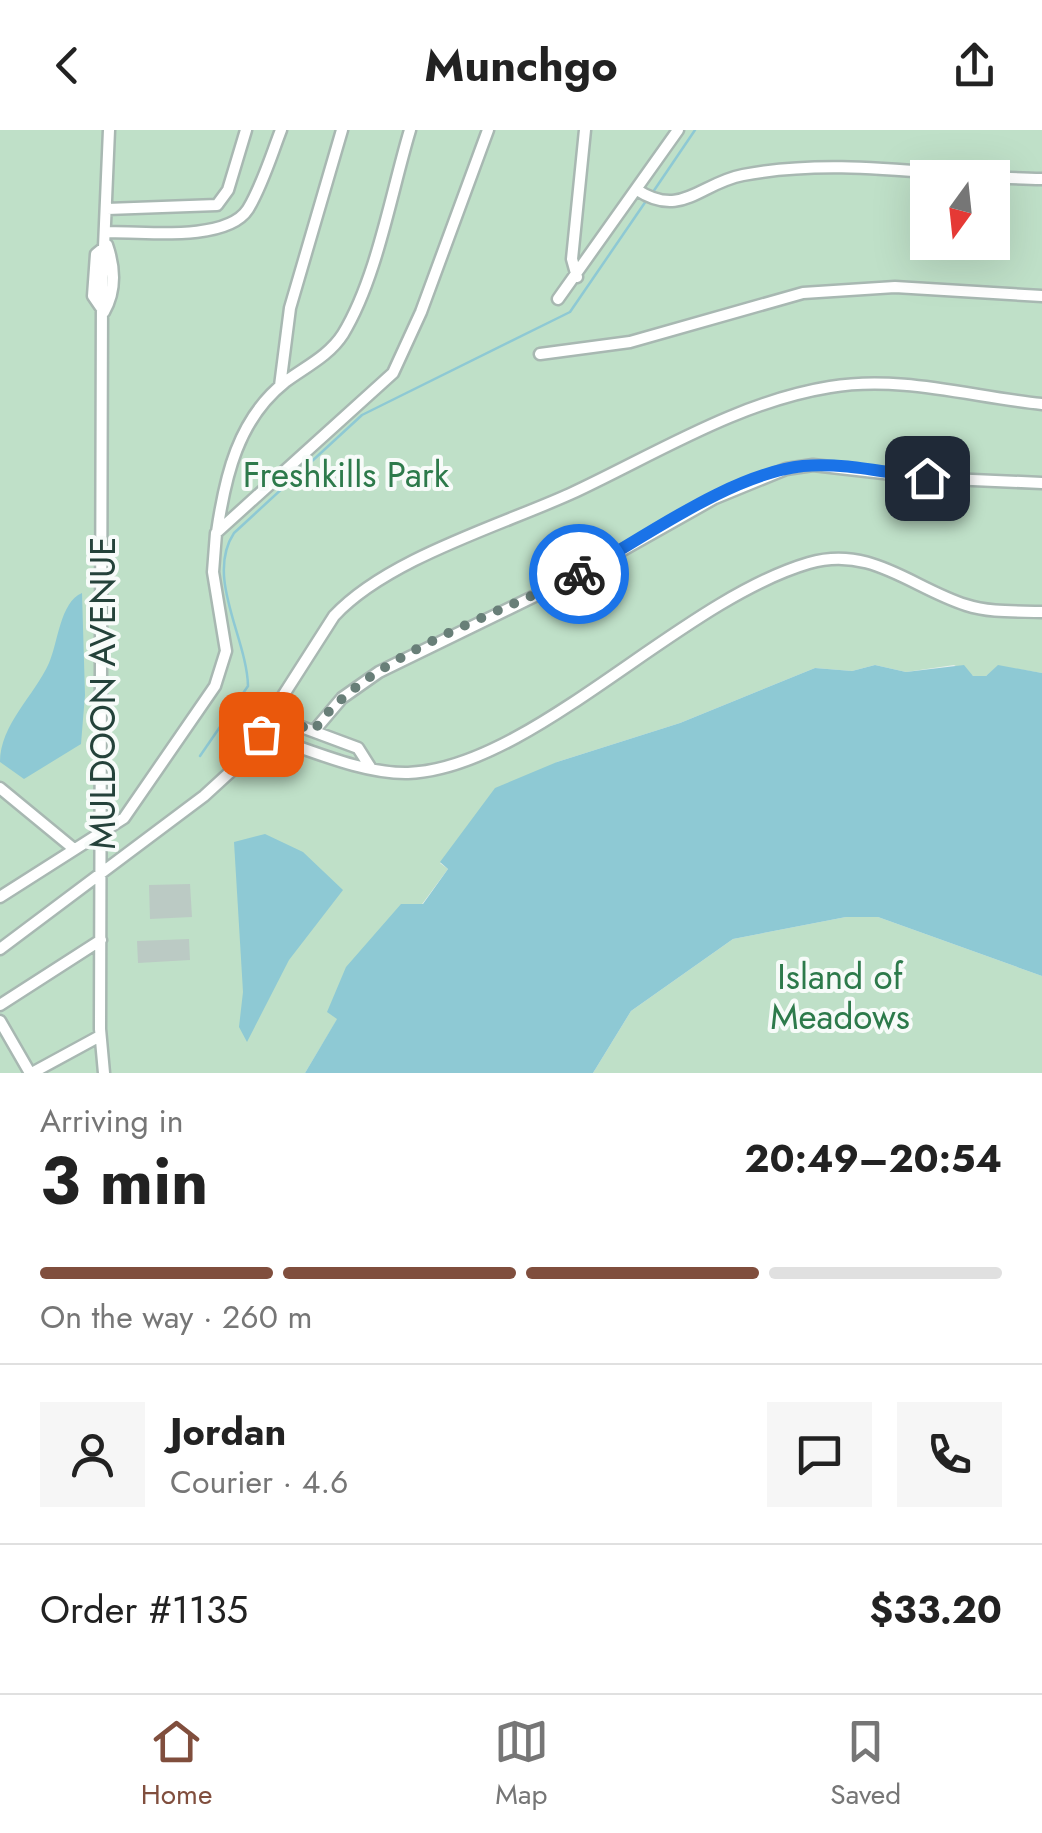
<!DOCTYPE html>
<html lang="en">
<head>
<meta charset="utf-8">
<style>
  :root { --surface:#fff; --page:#f6f6f6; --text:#222; --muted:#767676; --line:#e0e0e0; --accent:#804e3d }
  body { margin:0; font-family:Jost,sans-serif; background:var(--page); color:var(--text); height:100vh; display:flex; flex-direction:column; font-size:38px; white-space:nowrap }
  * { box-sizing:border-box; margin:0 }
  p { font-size:32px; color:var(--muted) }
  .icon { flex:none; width:55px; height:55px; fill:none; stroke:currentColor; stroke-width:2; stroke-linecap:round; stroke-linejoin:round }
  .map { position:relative; height:943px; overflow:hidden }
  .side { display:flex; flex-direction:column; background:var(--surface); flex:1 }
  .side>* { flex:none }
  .needle { width:65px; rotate:195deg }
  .controls { position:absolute; left:910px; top:30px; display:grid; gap:20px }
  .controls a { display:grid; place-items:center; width:100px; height:100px; border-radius:0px; background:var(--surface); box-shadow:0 10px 40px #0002; font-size:50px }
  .pin { position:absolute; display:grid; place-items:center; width:85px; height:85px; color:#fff; margin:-42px; border-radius:20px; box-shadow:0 5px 15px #0006 }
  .courier { position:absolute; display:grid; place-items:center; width:100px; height:100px; margin:-50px; border:8px solid #1a73e8; border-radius:50%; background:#fff; color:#222; box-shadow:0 2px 12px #0007 }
  .overview em { font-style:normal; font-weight:700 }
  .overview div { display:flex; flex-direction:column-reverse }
  .overview { display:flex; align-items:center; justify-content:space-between; height:170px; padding:0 40px }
  h1 { font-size:65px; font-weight:700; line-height:75px }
  .bar { display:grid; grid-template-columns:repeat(4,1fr); gap:15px 10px; align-content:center; height:120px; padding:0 40px }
  .bar i { height:12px; border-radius:8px; background:var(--line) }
  .bar .on { background:var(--accent) }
  .bar p { grid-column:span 4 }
  .line { display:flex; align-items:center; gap:25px; padding:0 40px; border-top:2px solid var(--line) }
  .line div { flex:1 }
  .round { display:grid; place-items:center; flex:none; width:105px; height:105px; border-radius:0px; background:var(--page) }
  header { display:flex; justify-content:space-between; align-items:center; height:130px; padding:0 40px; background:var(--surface); font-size:45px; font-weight:700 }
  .dock { display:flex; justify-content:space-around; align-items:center; height:140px; border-top:2px solid var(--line); background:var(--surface); font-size:28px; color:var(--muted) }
  .dock a { display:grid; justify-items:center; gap:5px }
  .dock .on { color:var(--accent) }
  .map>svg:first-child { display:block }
  .green { fill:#bfe0c8; fill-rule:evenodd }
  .water { fill:#8ec9d4 }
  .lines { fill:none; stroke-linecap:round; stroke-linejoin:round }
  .stream { stroke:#8ec9d4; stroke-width:2.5 }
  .building { fill:#bbcac4 }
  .minor-casing { stroke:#a8b8b2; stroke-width:15 }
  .minor { stroke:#fff; stroke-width:10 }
  .done { stroke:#687f78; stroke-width:10; stroke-dasharray:0 18 }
  .route { stroke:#1a73e8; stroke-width:12 }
  .labels { text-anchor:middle; stroke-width:8; stroke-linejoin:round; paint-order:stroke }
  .park-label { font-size:35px; fill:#2d7a4b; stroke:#f7fbf9 }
  .street-label { font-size:35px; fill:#24423a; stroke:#f7fbf9 }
</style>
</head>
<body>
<header><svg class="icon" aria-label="back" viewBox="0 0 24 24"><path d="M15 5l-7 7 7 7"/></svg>Munchgo<svg class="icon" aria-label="share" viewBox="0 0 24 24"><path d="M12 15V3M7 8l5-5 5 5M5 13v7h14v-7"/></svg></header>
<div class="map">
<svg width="1042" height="943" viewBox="0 0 1042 943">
  <rect width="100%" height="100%" fill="#e6efeb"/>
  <path class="green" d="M0 0H1042V543L998 536 986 546H973L954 535 906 542 875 535 852 541 815 538 680 593 557 632 440 733 448 739 338 888 305 943H0ZM928 48H992V112H928Z
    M846 787H878L1042 846V943H593L631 881 733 809Z"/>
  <path class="water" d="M82 463 85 565 81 614 24 649 0 632C0 595 34 566 49 533 58 513 60 472 82 463Z
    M875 535 906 542 964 535 973 546H986L998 535 1042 543V846L878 787H846L733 809 631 881 593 943H305L337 889 327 882 346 837 401 774H423L448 739 440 732 495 658 557 632 680 593 815 538 852 541Z
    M265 704 303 722 343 760 289 830 247 912 239 897 243 862 234 712Z"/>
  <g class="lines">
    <path class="stream" d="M653 62 695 0
      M200 626 248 556C247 508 205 447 234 403L362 285 570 182 646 71"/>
  </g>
  <path class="building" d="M190 754 192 787 150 789 149 755Z
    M189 809 190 830 138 833 137 811Z"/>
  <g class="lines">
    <defs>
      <path id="minor" d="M637 60C682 89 700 53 743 45 843 26 942 48 1042 49
        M107 79 217 75 228 60 246 0
        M107 102C143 102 227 112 248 79 262 56 271 26 281 0
        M107 115C115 138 116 161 104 182L93 166 96 124Z
        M577 147 572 129 585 0
        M558 169 678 0
        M540 224 630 212 803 163 895 157 1042 166
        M280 256 290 178 342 0
        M217 402C225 347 238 289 285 252 305 237 329 226 343 204 377 148 391 63 410 0
        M272 586 358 618 370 637
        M314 601 342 568 379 542 582 443 715 368 786 339 813 335 927 348 1042 353
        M261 604C306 618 361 644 408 643 532 638 679 471 809 433 871 415 912 458 966 475 990 483 1018 481 1042 482
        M0 658 74 719
        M0 767 124 688 215 556 226 521 213 442 216 403 393 243 421 182 488 0
        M0 819 204 666 240 633 334 486C387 429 499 396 570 364 654 325 737 272 830 257 901 245 972 267 1042 274
        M0 875 101 810
        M0 891 30 943
        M32 943 100 906
        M104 943 100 899 102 164 109 0"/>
    </defs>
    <use href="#minor" class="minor-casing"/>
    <use href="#minor" class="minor"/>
  </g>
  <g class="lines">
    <path class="done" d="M261 604 272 586 314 601C359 529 503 482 579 444"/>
    <path class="route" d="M579 444C644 408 730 344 803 336 842 332 887 343 927 348"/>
  </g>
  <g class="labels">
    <g class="park-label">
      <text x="346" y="357">Freshkills Park</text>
      <text x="840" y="859">Island of<tspan x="840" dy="40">Meadows</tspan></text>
    </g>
    <g class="street-label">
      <text transform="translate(103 563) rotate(-90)" y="12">MULDOON AVENUE</text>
    </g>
  </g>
</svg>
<div class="controls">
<a><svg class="needle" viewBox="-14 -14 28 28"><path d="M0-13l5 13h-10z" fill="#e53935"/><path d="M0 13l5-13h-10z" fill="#767676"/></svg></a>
</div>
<div class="pin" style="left:261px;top:604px;background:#ea580c"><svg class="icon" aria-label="bag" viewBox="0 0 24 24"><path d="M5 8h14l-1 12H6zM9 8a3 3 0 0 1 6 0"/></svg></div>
<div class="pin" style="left:927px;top:348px;background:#1f2937"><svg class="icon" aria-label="home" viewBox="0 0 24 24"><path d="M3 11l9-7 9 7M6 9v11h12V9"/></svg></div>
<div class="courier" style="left:579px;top:444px"><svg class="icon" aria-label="bike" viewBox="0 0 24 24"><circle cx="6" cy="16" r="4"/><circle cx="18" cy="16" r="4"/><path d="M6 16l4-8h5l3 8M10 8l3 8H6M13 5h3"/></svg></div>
</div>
<section class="side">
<div class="overview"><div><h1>3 min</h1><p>Arriving in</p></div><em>20:49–20:54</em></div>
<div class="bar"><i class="on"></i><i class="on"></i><i class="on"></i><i></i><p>On the way · 260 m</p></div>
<div class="line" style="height:180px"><a class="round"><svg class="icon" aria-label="person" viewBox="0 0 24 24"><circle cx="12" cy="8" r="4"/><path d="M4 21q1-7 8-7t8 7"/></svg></a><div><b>Jordan</b><p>Courier · 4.6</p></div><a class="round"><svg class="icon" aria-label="chat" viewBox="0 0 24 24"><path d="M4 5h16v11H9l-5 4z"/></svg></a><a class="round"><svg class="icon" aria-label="phone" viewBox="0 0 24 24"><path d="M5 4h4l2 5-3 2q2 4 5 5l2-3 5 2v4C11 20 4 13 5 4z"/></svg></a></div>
<div class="line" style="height:130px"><div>Order #1135</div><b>$33.20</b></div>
</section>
<nav class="dock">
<a class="on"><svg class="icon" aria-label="home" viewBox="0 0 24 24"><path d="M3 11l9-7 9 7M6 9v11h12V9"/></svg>Home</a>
<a><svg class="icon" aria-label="map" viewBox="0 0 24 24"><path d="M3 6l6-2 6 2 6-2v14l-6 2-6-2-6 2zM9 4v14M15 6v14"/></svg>Map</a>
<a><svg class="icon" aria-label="saved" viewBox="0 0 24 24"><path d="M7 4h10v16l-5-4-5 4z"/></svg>Saved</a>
</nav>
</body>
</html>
